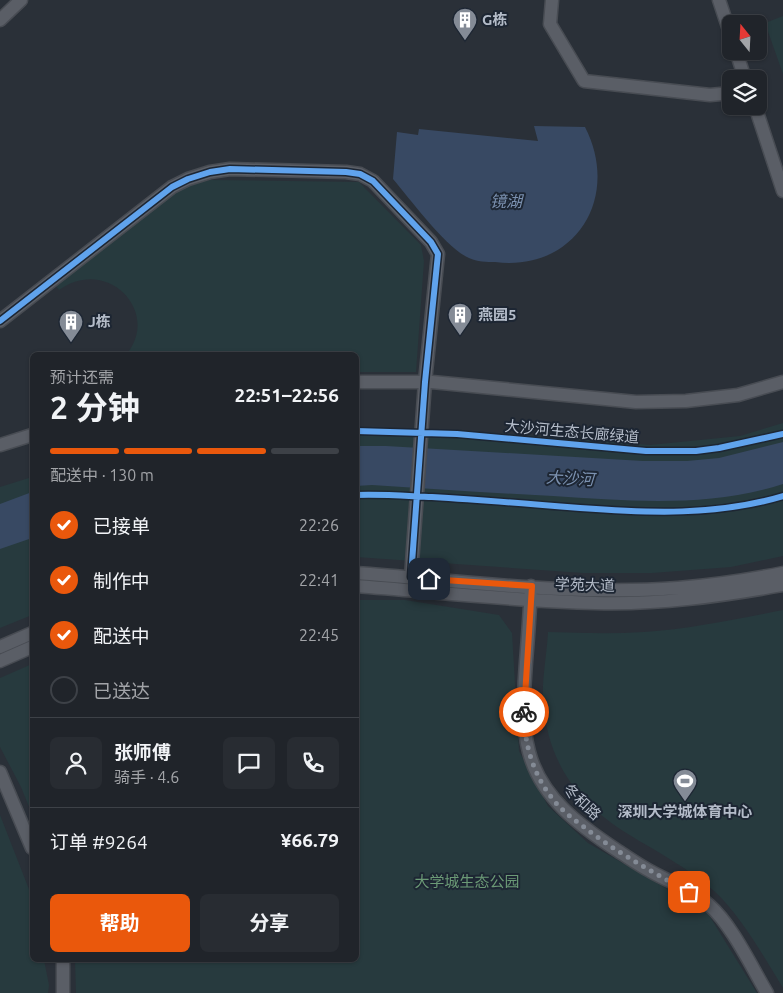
<!DOCTYPE html>
<html lang="zh">
<head>
<meta charset="utf-8">
<style>
  :root { --surface:#20242a; --page:#282c32; --text:#f1f3f6; --muted:#a2a4a8; --line:#3d4147; --accent:#ea580c }
  body { margin:0; font-family:Ubuntu,"Noto Sans SC",sans-serif; background:var(--page); color:var(--text); height:100vh; display:flex; flex-direction:column; font-size:19px; white-space:nowrap }
  * { box-sizing:border-box; margin:0 }
  p { font-size:16px; color:var(--muted) }
  .icon { flex:none; width:28px; height:28px; fill:none; stroke:currentColor; stroke-width:2; stroke-linecap:round; stroke-linejoin:round }
  .map { position:relative; flex:1; overflow:hidden }
  .panel { position:absolute; left:30px; top:352px; width:329px; height:610px; display:flex; flex-direction:column; background:var(--surface); border-radius:8px; box-shadow:0 1px 4px #0004,0 0 0 1px var(--line) }
  .panel>* { flex:none }
  .needle { width:32px; rotate:342deg }
  .buttons { position:absolute; left:722px; top:15px; display:grid; gap:10px }
  .buttons a { display:grid; place-items:center; width:45px; height:45px; border-radius:8px; background:var(--surface); box-shadow:0 1px 4px #0004,0 0 0 1px var(--line); font-size:25px }
  .pin { position:absolute; display:grid; place-items:center; width:42px; height:42px; color:#fff; margin:-21px; border-radius:10px; box-shadow:0 2px 8px #0006 }
  .courier { position:absolute; display:grid; place-items:center; width:50px; height:50px; margin:-25px; border:4px solid #ea580c; border-radius:50%; background:#fff; color:#222; box-shadow:0 1px 6px #0007 }
  .head em { font-style:normal; font-weight:700 }
  .head div { display:flex; flex-direction:column-reverse }
  .head { display:flex; align-items:center; justify-content:space-between; height:85px; padding:0 20px }
  h1 { font-size:32px; font-weight:700; line-height:38px }
  .bar { display:grid; grid-template-columns:repeat(4,1fr); gap:8px 5px; align-content:center; height:60px; padding:0 20px }
  .bar i { height:6px; border-radius:4px; background:var(--line) }
  .bar .selected { background:var(--accent) }
  .bar p { grid-column:span 4 }
  .line { display:flex; align-items:center; gap:12px; padding:0 20px; border-top:1px solid var(--line) }
  .line div { flex:1 }
  .round { display:grid; place-items:center; flex:none; width:52px; height:52px; border-radius:8px; background:var(--page) }
  ol { padding:0 20px; list-style:none }
  li { display:flex; align-items:center; gap:15px; height:55px }
  li p { margin-inline-start:auto }
  li .icon { padding:5px; border-radius:50%; background:var(--accent); color:#fff; stroke-width:4 }
  li:last-child { color:var(--muted) }
  li i { width:28px; height:28px; border:2px solid var(--line); border-radius:50% }
  .action { display:flex; gap:10px; margin-top:auto; padding:10px 20px }
  .action a { flex:1; height:58px; border-radius:8px; background:var(--accent); color:#fff; font-size:20px; font-weight:700; line-height:58px; text-align:center }
  .action a+a { background:var(--page); color:var(--text) }
  .map>svg:first-child { display:block }
  .green { fill:#273a3e }
  .water { fill:#384963 }
  .lines { fill:none; stroke-linecap:round; stroke-linejoin:round }
  .minor-casing { stroke:#484c53; stroke-width:15 }
  .minor { stroke:#5a5e66; stroke-width:12 }
  .cycleway-casing { stroke:#1d2633; stroke-width:9 }
  .cycleway { stroke:#60a3ed; stroke-width:6 }
  .done { stroke:#848b96; stroke-width:5; stroke-dasharray:0 9 }
  .route { stroke:#ea580c; stroke-width:6 }
  .labels { text-anchor:middle; stroke-width:4; stroke-linejoin:round; paint-order:stroke }
  .poi-label { font-size:15px; font-weight:bold; fill:#b4bcc9; stroke:#1d2633; text-anchor:start }
  .street-label { font-size:15px; fill:#b4bcc9; stroke:#1d2633 }
  .park-label { font-size:15px; fill:#6b9a76; stroke:#1d2633 }
  .water-label { font-size:16px; font-style:italic; fill:#7c92b1; stroke:#1d2633 }
</style>
</head>
<body>
<div class="map">
<svg width="783" height="993" viewBox="0 0 783 993">
  <rect width="100%" height="100%" fill="#2a3038"/>
  <path class="green" d="M783 16V74L765 23Z
    M210 180 359 182 421 245 424 261 416 372H356V355H126C162 312 107 255 59 290L55 285 170 194 191 184Z
    M783 423V556L731 567 652 573H583L356 557V428L485 432 650 445 740 436Z
    M32 477V615L0 628V487Z
    M356 600H405L499 615 512 633 519 751 548 806 588 843 707 912 757 993H76L75 960H356Z
    M783 610V988C764 957 740 914 713 890 687 867 657 852 628 834 576 802 547 761 543 699 542 678 547 653 548 632 580 633 612 634 644 632 690 629 737 619 783 610Z
    M32 664V814L21 787 0 747V678Z
    M0 815 32 897V960H44L49 985 48 993H0Z"/>
  <path class="water" d="M534 126 585 127C621 197 576 272 495 262 487 262 477 262 469 258 447 249 410 199 393 179L397 132 418 135 419 129 538 141Z
    M783 442V484C709 508 629 501 553 496 493 493 432 489 372 485L356 486V446H386L643 461H687L719 458Z
    M32 492V538L0 549V504Z"/>
  <g class="lines">
    <defs>
      <path id="minor" d="M552 0 550 24 584 81 710 95 731 93
        M719 0 731 36
        M0 20 21 0
        M736 51 745 79
        M755 106 783 191
        M0 321 172 187 188 179 210 172 230 169 346 172 360 174 373 181 431 242 438 254 425 382 411 577
        M356 382H432L636 402 686 401 738 395 783 382
        M0 445 32 435
        M356 573C463 581 571 596 678 588 713 585 748 580 783 573
        M356 586C435 592 515 601 595 603 658 605 721 596 783 585
        M531 586C530 612 528 637 526 662 524 692 521 722 529 752 541 798 580 826 618 851 629 858 639 865 650 871 669 882 693 890 709 905 732 925 751 966 767 993
        M0 647 32 633
        M0 661 32 647
        M0 772 32 848
        M63 960V993"/>
    </defs>
    <use href="#minor" class="minor-casing"/>
    <use href="#minor" class="minor"/>
    <defs>
      <path id="cycleway" d="M0 321 172 187 188 179 210 172 230 169 346 172 360 174 373 181 431 242 438 254 425 382 411 577
        M356 431 457 434 646 451H696L719 448 783 434
        M356 495C382 494 407 496 432 497 481 500 531 504 580 508 648 513 717 516 783 496"/>
    </defs>
    <use href="#cycleway" class="cycleway-casing"/>
    <use href="#cycleway" class="cycleway"/>
  </g>
  <g class="lines">
    <path class="done" d="M524 712C524 743 533 774 552 798 561 810 572 818 584 827 616 852 652 872 689 892"/>
    <path class="route" d="M429 579 532 586 524 712"/>
  </g>
  <defs>
    <symbol id="building-pin" viewBox="-11 -11 22 30"><path d="M0 17L-7.5 6A9.5 9.5 0 1 1 7.5 6Z" fill="#848b96" stroke="#1d2633"/><path d="M-4-6H4V6H1V3H-1V6H-4ZM-2.5-4.3h1.7v1.8h-1.7ZM.8-4.3h1.7v1.8H.8ZM-2.5-1h1.7V.8h-1.7ZM.8-1h1.7V.8H.8Z" fill="#fff"/></symbol>
    <symbol id="stadium-pin" viewBox="-11 -11 22 30"><path d="M0 17L-7.5 6A9.5 9.5 0 1 1 7.5 6Z" fill="#848b96" stroke="#1d2633"/><path d="M0-5a6.5 5 0 1 0 0 10a6.5 5 0 1 0 0-10ZM-3.5-1.8h7v3.6h-7Z" fill="#fff"/></symbol>
  </defs>
  <g fill-rule="evenodd">
    <use href="#building-pin" x="451" y="6" width="28" height="38"/>
    <use href="#building-pin" x="446" y="301" width="28" height="38"/>
    <use href="#building-pin" x="57" y="308" width="28" height="38"/>
    <use href="#stadium-pin" x="671" y="767" width="28" height="38"/>
  </g>
  <g class="labels">
    <g class="poi-label">
      <text x="482" y="25">G栋</text>
      <text x="478" y="320">燕园5</text>
      <text x="88" y="327">J栋</text>
      <text x="685" y="817" text-anchor="middle">深圳大学城体育中心</text>
    </g>
    <g class="street-label">
      <text transform="translate(572 432) rotate(5)" y="5">大沙河生态长廊绿道</text>
      <text transform="translate(585 585) rotate(2)" y="5">学苑大道</text>
      <text transform="translate(582 802) rotate(43)" y="5">冬和路</text>
    </g>
    <g class="park-label">
      <text x="467" y="887">大学城生态公园</text>
    </g>
    <g class="water-label">
      <text x="506" y="207">镜湖</text>
      <text transform="translate(570 478) rotate(3)" y="6">大沙河</text>
    </g>
  </g>
</svg>
<div class="buttons">
<a><svg class="needle" viewBox="-14 -14 28 28"><path d="M0-13l5 13h-10z" fill="#e53935"/><path d="M0 13l5-13h-10z" fill="#a2a4a8"/></svg></a>
<a><svg class="icon" aria-label="layers" viewBox="0 0 24 24"><path d="M12 4l9 5-9 5-9-5zM3 14l9 5 9-5"/></svg></a>
</div>
<div class="pin" style="left:689px;top:892px;background:#ea580c"><svg class="icon" aria-label="bag" viewBox="0 0 24 24"><path d="M5 8h14l-1 12H6zM9 8a3 3 0 0 1 6 0"/></svg></div>
<div class="pin" style="left:429px;top:579px;background:#1f2937"><svg class="icon" aria-label="home" viewBox="0 0 24 24"><path d="M3 11l9-7 9 7M6 9v11h12V9"/></svg></div>
<div class="courier" style="left:524px;top:712px"><svg class="icon" aria-label="bike" viewBox="0 0 24 24"><circle cx="6" cy="16" r="4"/><circle cx="18" cy="16" r="4"/><path d="M6 16l4-8h5l3 8M10 8l3 8H6M13 5h3"/></svg></div>
<section class="panel">
<div class="head"><div><h1>2 分钟</h1><p>预计还需</p></div><em>22:51–22:56</em></div>
<div class="bar"><i class="selected"></i><i class="selected"></i><i class="selected"></i><i></i><p>配送中 · 130 m</p></div>
<ol>
<li><svg class="icon" aria-label="check" viewBox="0 0 24 24"><path d="M5 12l5 5 9-10"/></svg>已接单<p>22:26</p></li>
<li><svg class="icon" aria-label="check" viewBox="0 0 24 24"><path d="M5 12l5 5 9-10"/></svg>制作中<p>22:41</p></li>
<li><svg class="icon" aria-label="check" viewBox="0 0 24 24"><path d="M5 12l5 5 9-10"/></svg>配送中<p>22:45</p></li>
<li><i></i>已送达</li>
</ol>
<div class="line" style="height:90px"><a class="round"><svg class="icon" aria-label="person" viewBox="0 0 24 24"><circle cx="12" cy="8" r="4"/><path d="M4 21q1-7 8-7t8 7"/></svg></a><div><b>张师傅</b><p>骑手 · 4.6</p></div><a class="round"><svg class="icon" aria-label="chat" viewBox="0 0 24 24"><path d="M4 5h16v11H9l-5 4z"/></svg></a><a class="round"><svg class="icon" aria-label="phone" viewBox="0 0 24 24"><path d="M5 4h4l2 5-3 2q2 4 5 5l2-3 5 2v4C11 20 4 13 5 4z"/></svg></a></div>
<div class="line" style="height:65px"><div>订单 #9264</div><b>¥66.79</b></div>
<div class="action"><a>帮助</a><a>分享</a></div>
</section>
</div>
</body>
</html>
